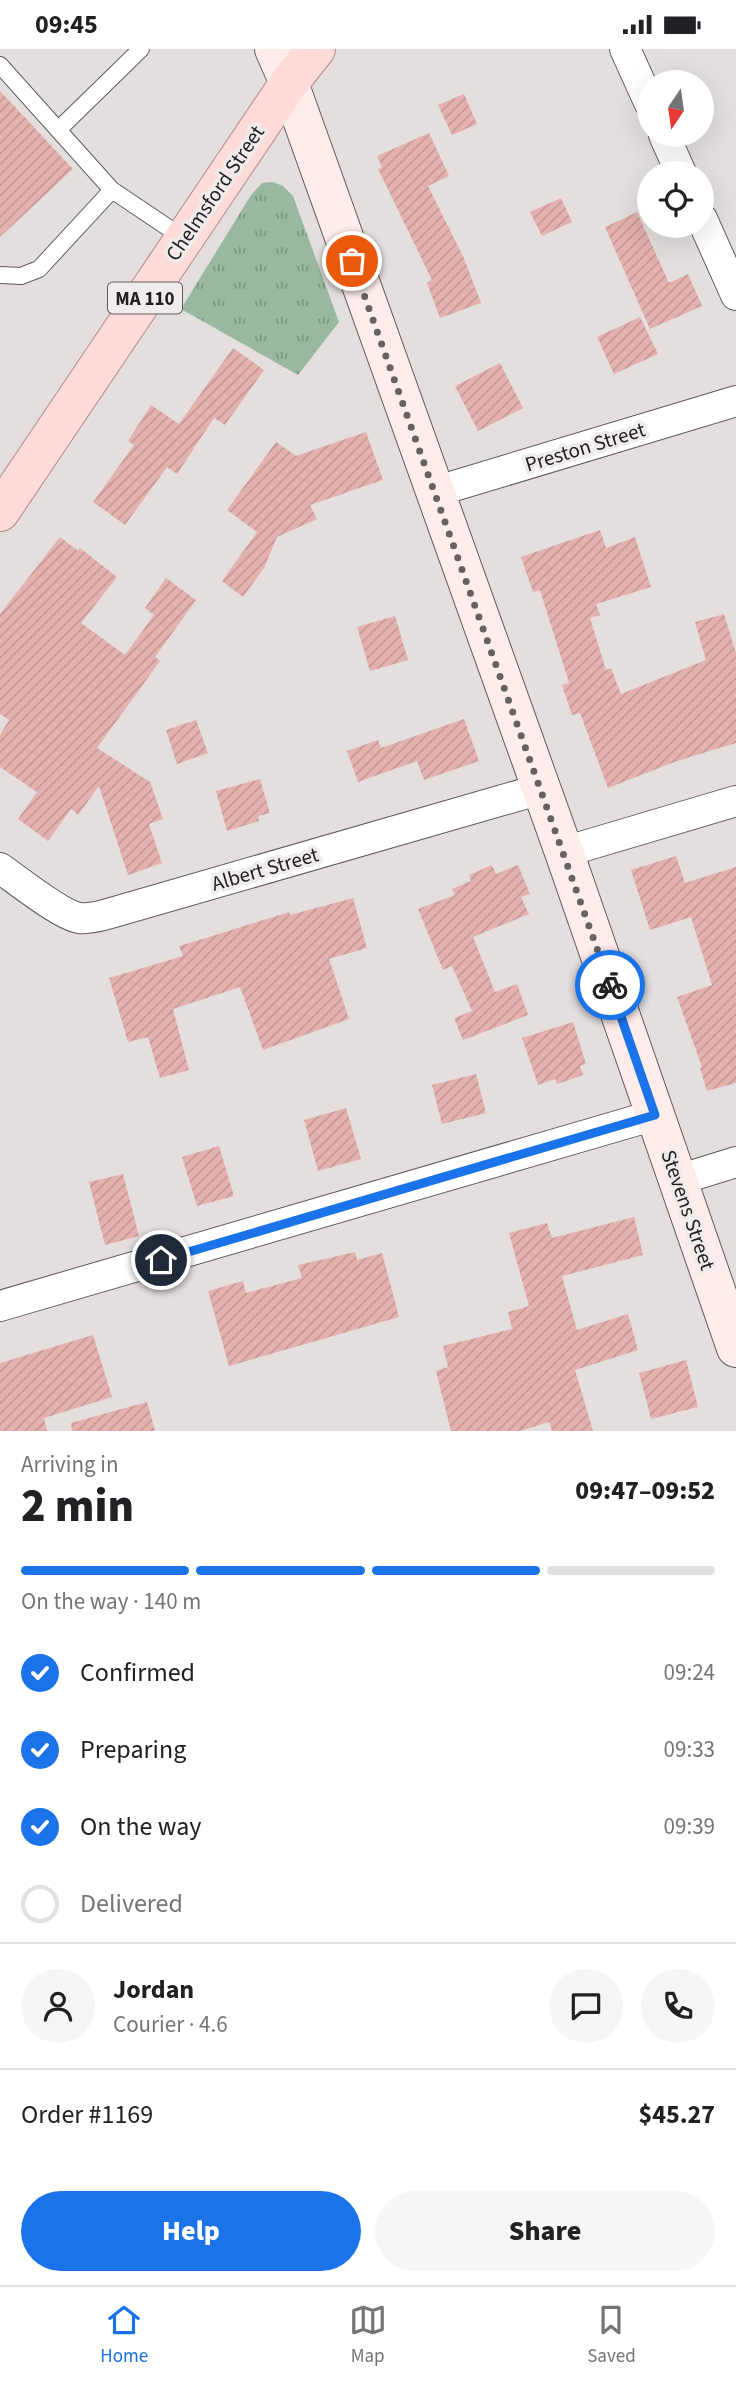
<!DOCTYPE html>
<html lang="en">
<head>
<meta charset="utf-8">
<style>
  :root { --surface:#fff; --page:#f6f6f6; --text:#202124; --muted:#757577; --line:#e0e0e0; --accent:#1a73e8 }
  body { margin:0; font-family:"Source Sans 3",sans-serif; background:var(--page); color:var(--text); height:100vh; display:flex; flex-direction:column; font-size:26px; white-space:nowrap }
  * { box-sizing:border-box; margin:0 }
  p { font-size:23px; color:var(--muted) }
  .icon { flex:none; width:38px; height:38px; fill:none; stroke:currentColor; stroke-width:2; stroke-linecap:round; stroke-linejoin:round }
  .map { position:relative; height:1382px; overflow:hidden }
  .drawer { display:flex; flex-direction:column; background:var(--surface); flex:1 }
  .drawer>* { flex:none }
  .needle { width:46px; rotate:193deg }
  .buttons { position:absolute; left:637px; top:21px; display:grid; gap:14px }
  .buttons a { display:grid; place-items:center; width:77px; height:77px; border-radius:50%; background:var(--surface); box-shadow:0 7px 28px #0002; font-size:35px }
  .pin { position:absolute; display:grid; place-items:center; width:60px; height:60px; color:#fff; margin:-30px; border:4px solid #fff; border-radius:50%; box-shadow:0 2px 7px #0007 }
  .courier { position:absolute; display:grid; place-items:center; width:70px; height:70px; margin:-35px; border:5px solid #1a73e8; border-radius:50%; background:#fff; color:#222; box-shadow:0 2px 9px #0007 }
  .head em { font-style:normal; font-weight:800 }
  .head div { display:flex; flex-direction:column-reverse }
  .head { display:flex; align-items:center; justify-content:space-between; height:119px; padding:0 21px }
  h1 { font-size:46px; font-weight:800; line-height:52px }
  .bar { display:grid; grid-template-columns:repeat(4,1fr); gap:10px 7px; align-content:center; height:84px; padding:0 21px }
  .bar i { height:9px; border-radius:5px; background:var(--line) }
  .bar .active { background:var(--accent) }
  .bar p { grid-column:span 4 }
  .line { display:flex; align-items:center; gap:18px; padding:0 21px; border-top:2px solid var(--line) }
  .line div { flex:1 }
  .round { display:grid; place-items:center; flex:none; width:74px; height:74px; border-radius:37px; background:var(--page) }
  ol { padding:0 21px; list-style:none }
  li { display:flex; align-items:center; gap:21px; height:77px }
  li p { margin-inline-start:auto }
  li .icon { padding:7px; border-radius:50%; background:var(--accent); color:#fff; stroke-width:4 }
  li:last-child { color:var(--muted) }
  li i { width:38px; height:38px; border:4px solid var(--line); border-radius:50% }
  .cta { display:flex; gap:14px; margin-top:auto; padding:14px 21px }
  .cta a { flex:1; height:80px; border-radius:42px; background:var(--accent); color:#fff; font-size:28px; font-weight:800; line-height:80px; text-align:center }
  .cta a+a { background:var(--page); color:var(--text) }
  .status { display:flex; justify-content:space-between; align-items:center; height:49px; padding:0 35px; background:var(--surface); direction:ltr }
  .status svg { height:19px; fill:currentColor }
  .tabs { display:flex; justify-content:space-around; align-items:center; height:98px; border-top:2px solid var(--line); background:var(--surface); font-size:19px; color:var(--muted) }
  .tabs a { display:grid; justify-items:center; gap:4px }
  .tabs .active { color:var(--accent) }
  .map>svg:first-child { display:block }
  .park { fill:url(#park-tufts) }
  .building { fill:url(#building-hatch) }
  .lines { fill:none; stroke-linecap:round; stroke-linejoin:round }
  .service-casing { stroke:#605b5b; stroke-width:18 }
  .minor-casing { stroke:#605b5b; stroke-width:32 }
  .secondary-casing { stroke:#605b5b; stroke-width:40 }
  .primary-casing { stroke:#b18987; stroke-width:40 }
  .service { stroke:#fff; stroke-width:16 }
  .minor { stroke:#fff; stroke-width:30 }
  .secondary { stroke:#ffedec; stroke-width:38 }
  .primary { stroke:#ffdbd9; stroke-width:38 }
  .done { stroke:#656261; stroke-width:7; stroke-dasharray:0 12.6 }
  .route { stroke:#1a73e8; stroke-width:9 }
  .labels { text-anchor:middle; stroke-width:7; stroke-linejoin:round; paint-order:stroke }
  .shield { fill:#f1ecec; stroke:#5f5c5c; stroke-width:2 }
  .shield-label { font-size:19px; font-weight:bold; fill:#201e1e }
  .street-label { font-size:21px; fill:#201e1e; stroke:#f1ecec }
</style>
</head>
<body>
<div class="status"><b>09:45</b><svg viewBox="0 0 49 12"><path d="M0 12V9h3v3zM5 12V6h3v6zM10 12V3h3v9zM15 12V0h3v12zM26 1h20v11H26zM47 4h2v5h-2z"/></svg></div>
<div class="map">
<svg width="736" height="1382" viewBox="0 0 736 1382">
  <defs>
    <pattern id="park-tufts" width="24" height="20" patternUnits="userSpaceOnUse" patternTransform="scale(1.75)"><rect width="24" height="20" fill="#98b9a0"/><path d="M3 7l-1-3M5 7V3M7 7l1-3M15 17l-1-3M17 17v-4M19 17l1-3" fill="none" stroke="#7c9682"/></pattern>
    <pattern id="building-hatch" width="6" height="6" patternUnits="userSpaceOnUse" patternTransform="scale(1.75)"><rect width="6" height="6" fill="#e4b1ae"/><path d="M-1 1l2-2M0 6l6-6M5 7l2-2" fill="none" stroke="#c39895"/></pattern>
  </defs>
  <rect width="100%" height="100%" fill="#e4dfde"/>
  <path class="park" d="M273 133 283 137 293 147 339 273 298 326 181 260 251 146 262 134Z"/>
  <path class="building" d="M0 42 73 120 0 188Z
    M464 45 477 75 452 86 438 56Z
    M429 84 449 127 428 137 463 207 481 254 440 269 427 234 432 231 378 120 382 118 377 107Z
    M561 149 572 173 542 187 530 163Z
    M637 163 669 234 688 225 702 257 650 280 605 178Z
    M640 268 658 305 614 325 597 288Z
    M233 299 264 321 225 376 214 369 177 425 167 418 125 476 93 453 134 396 128 392 151 356 179 375Z
    M500 314 523 359 478 382 455 337Z
    M366 383 383 431 310 456 317 470 277 488 264 519 243 548 222 532 257 483 227 461 276 393 296 407Z
    M600 481 606 499 635 488 651 538 596 555 600 566 590 569 606 621 611 619 621 645 706 611 695 573 724 565 736 604V694L677 712 608 739 580 664 572 666 562 636 569 634 540 541 533 543 521 508Z
    M60 488 78 502 80 499 117 528 81 574 125 606 154 566 145 559 166 529 196 551 155 608 160 612 97 699 150 733 163 770 149 775 162 814 128 826 99 737 78 766 71 760 48 792 18 770 37 743 0 718V686L9 671 0 665V565Z
    M395 567 408 611 370 622 357 578Z
    M464 670 479 712 424 731 417 712 358 733 347 702 378 691 381 699Z
    M196 671 208 704 177 715 166 681Z
    M260 730 270 764 258 767 259 772 227 782 216 742Z
    M676 807 685 834 736 818V1034L707 1042 700 1019 702 1018 677 948 712 936 691 868 650 881 631 821Z
    M492 816 496 825 518 816 530 845 521 848 529 865 473 888 495 943 517 935 528 966 463 991 454 969 472 962 452 917 443 921 418 860 455 846 452 840 471 832 469 826Z
    M353 849 367 899 329 910 349 970 263 1001 240 938 173 960 189 1021 160 1029 148 988 128 993 109 929 183 907 179 897 209 888 289 863 290 866Z
    M573 973 586 1015 580 1017 583 1026 557 1035 555 1030 538 1036 522 989Z
    M476 1025 486 1064 442 1075 432 1036Z
    M346 1059 361 1110 318 1122 304 1071Z
    M219 1097 234 1147 197 1157 182 1108Z
    M123 1125 139 1187 105 1196 89 1133Z
    M634 1168 643 1206 562 1227 577 1281 628 1265 638 1301 575 1321 593 1382H552L549 1373 520 1382H451L436 1322 448 1318 443 1297 512 1280 508 1263 529 1257 509 1184 547 1174 552 1189Z
    M355 1203 357 1211 382 1204 399 1268 229 1317 208 1242 243 1232 246 1244 302 1229 298 1216Z
    M93 1286 112 1348 44 1369 47 1382H0V1314Z
    M686 1311 698 1358 651 1370 639 1324Z
    M147 1353 155 1382H72L71 1374Z"/>
  <g class="lines">
    <defs>
      <path id="service" d="M0 16 112 141 185 190
        M58 81 141 0
        M0 226 21 227 39 220 112 141"/>
      <path id="minor" d="M625 0 649 53
        M664 86 681 124
        M702 170 736 246
        M434 443 736 352
        M564 803 736 752
        M0 819C17 831 61 866 79 869 89 870 101 867 111 864L541 740
        M678 1131 736 1113
        M0 1257 655 1066"/>
      <path id="secondary" d="M274 0 289 34 564 803 736 1299"/>
      <path id="primary" d="M0 463 289 34 316 0"/>
    </defs>
    <use href="#service" class="service-casing"/>
    <use href="#minor" class="minor-casing"/>
    <use href="#secondary" class="secondary-casing"/>
    <use href="#primary" class="primary-casing"/>
    <use href="#service" class="service"/>
    <use href="#minor" class="minor"/>
    <use href="#secondary" class="secondary"/>
    <use href="#primary" class="primary"/>
  </g>
  <g class="lines">
    <path class="done" d="M352 212 610 936"/>
    <path class="route" d="M161 1211 655 1066 610 936"/>
  </g>
  <g class="labels">
    <rect class="shield" x="108" y="233.5" width="74" height="31" rx="5"/>
    <g class="shield-label">
      <text x="145" y="256">MA 110</text>
    </g>
    <g class="street-label">
      <text transform="translate(215 144) rotate(-56)" y="7">Chelmsford Street</text>
      <text transform="translate(585 398) rotate(-17)" y="7">Preston Street</text>
      <text transform="translate(265 820) rotate(-16)" y="7">Albert Street</text>
      <text transform="translate(688 1161) rotate(71)" y="7">Stevens Street</text>
    </g>
  </g>
</svg>
<div class="buttons">
<a><svg class="needle" viewBox="-14 -14 28 28"><path d="M0-13l5 13h-10z" fill="#e53935"/><path d="M0 13l5-13h-10z" fill="#757577"/></svg></a>
<a><svg class="icon" aria-label="locate" viewBox="0 0 24 24"><circle cx="12" cy="12" r="6"/><path d="M12 2v4M12 18v4M2 12h4M18 12h4"/></svg></a>
</div>
<div class="pin" style="left:352px;top:212px;background:#ea580c"><svg class="icon" aria-label="bag" viewBox="0 0 24 24"><path d="M5 8h14l-1 12H6zM9 8a3 3 0 0 1 6 0"/></svg></div>
<div class="pin" style="left:161px;top:1211px;background:#1f2937"><svg class="icon" aria-label="home" viewBox="0 0 24 24"><path d="M3 11l9-7 9 7M6 9v11h12V9"/></svg></div>
<div class="courier" style="left:610px;top:936px"><svg class="icon" aria-label="bike" viewBox="0 0 24 24"><circle cx="6" cy="16" r="4"/><circle cx="18" cy="16" r="4"/><path d="M6 16l4-8h5l3 8M10 8l3 8H6M13 5h3"/></svg></div>
</div>
<section class="drawer">
<div class="head"><div><h1>2 min</h1><p>Arriving in</p></div><em>09:47–09:52</em></div>
<div class="bar"><i class="active"></i><i class="active"></i><i class="active"></i><i></i><p>On the way · 140 m</p></div>
<ol>
<li><svg class="icon" aria-label="check" viewBox="0 0 24 24"><path d="M5 12l5 5 9-10"/></svg>Confirmed<p>09:24</p></li>
<li><svg class="icon" aria-label="check" viewBox="0 0 24 24"><path d="M5 12l5 5 9-10"/></svg>Preparing<p>09:33</p></li>
<li><svg class="icon" aria-label="check" viewBox="0 0 24 24"><path d="M5 12l5 5 9-10"/></svg>On the way<p>09:39</p></li>
<li><i></i>Delivered</li>
</ol>
<div class="line" style="height:126px"><a class="round"><svg class="icon" aria-label="person" viewBox="0 0 24 24"><circle cx="12" cy="8" r="4"/><path d="M4 21q1-7 8-7t8 7"/></svg></a><div><b>Jordan</b><p>Courier · 4.6</p></div><a class="round"><svg class="icon" aria-label="chat" viewBox="0 0 24 24"><path d="M4 5h16v11H9l-5 4z"/></svg></a><a class="round"><svg class="icon" aria-label="phone" viewBox="0 0 24 24"><path d="M5 4h4l2 5-3 2q2 4 5 5l2-3 5 2v4C11 20 4 13 5 4z"/></svg></a></div>
<div class="line" style="height:91px"><div>Order #1169</div><b>$45.27</b></div>
<div class="cta"><a>Help</a><a>Share</a></div>
</section>
<nav class="tabs">
<a class="active"><svg class="icon" aria-label="home" viewBox="0 0 24 24"><path d="M3 11l9-7 9 7M6 9v11h12V9"/></svg>Home</a>
<a><svg class="icon" aria-label="map" viewBox="0 0 24 24"><path d="M3 6l6-2 6 2 6-2v14l-6 2-6-2-6 2zM9 4v14M15 6v14"/></svg>Map</a>
<a><svg class="icon" aria-label="saved" viewBox="0 0 24 24"><path d="M7 4h10v16l-5-4-5 4z"/></svg>Saved</a>
</nav>
</body>
</html>
